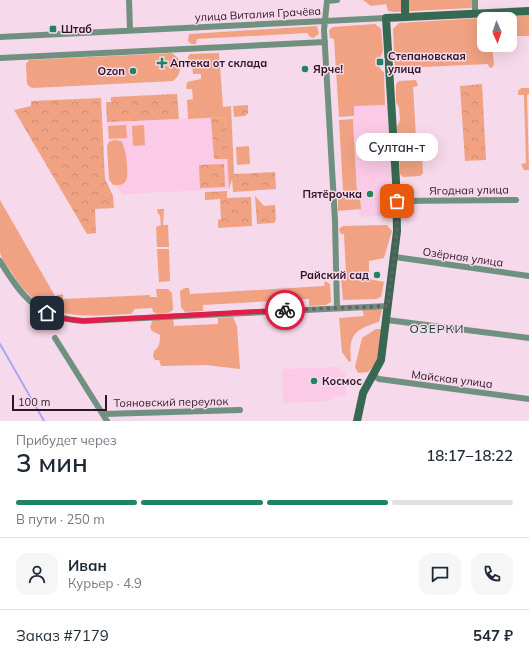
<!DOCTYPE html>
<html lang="ru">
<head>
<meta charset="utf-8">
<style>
  :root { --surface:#fff; --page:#f6f6f7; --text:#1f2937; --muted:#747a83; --line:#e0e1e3; --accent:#20855e }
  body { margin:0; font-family:Mulish,sans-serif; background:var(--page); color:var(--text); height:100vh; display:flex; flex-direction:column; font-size:15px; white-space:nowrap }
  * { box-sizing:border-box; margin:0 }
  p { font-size:13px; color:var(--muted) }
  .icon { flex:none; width:22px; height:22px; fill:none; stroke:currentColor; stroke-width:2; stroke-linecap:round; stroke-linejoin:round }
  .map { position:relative; height:421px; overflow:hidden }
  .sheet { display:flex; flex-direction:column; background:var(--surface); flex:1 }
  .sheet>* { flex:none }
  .needle { width:26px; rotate:177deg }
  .tools { position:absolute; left:477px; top:12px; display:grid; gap:8px }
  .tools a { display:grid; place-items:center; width:40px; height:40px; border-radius:8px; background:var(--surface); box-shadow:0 4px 16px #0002; font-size:20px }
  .scale { position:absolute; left:12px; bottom:10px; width:95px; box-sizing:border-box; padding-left:4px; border:2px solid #2f1525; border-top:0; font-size:11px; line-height:14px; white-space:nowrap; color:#2f1525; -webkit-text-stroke:3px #f6d9ea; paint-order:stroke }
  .pin { position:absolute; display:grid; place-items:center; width:34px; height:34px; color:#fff; margin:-17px; border-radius:8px; box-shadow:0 2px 6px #0006 }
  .courier { position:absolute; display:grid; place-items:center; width:40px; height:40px; margin:-20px; border:3px solid #e11d48; border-radius:50%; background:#fff; color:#222; box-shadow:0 1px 5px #0007 }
  .bubble { position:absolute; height:28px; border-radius:12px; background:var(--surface); box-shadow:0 4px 16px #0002; font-size:13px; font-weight:600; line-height:28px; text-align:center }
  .headline em { font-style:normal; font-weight:600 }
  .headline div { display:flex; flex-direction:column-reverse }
  .headline { display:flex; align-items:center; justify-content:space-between; height:68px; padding:0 16px }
  h1 { font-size:26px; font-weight:600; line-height:30px }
  .bar { display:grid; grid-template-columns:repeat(4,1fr); gap:6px 4px; align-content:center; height:48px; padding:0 16px }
  .bar i { height:5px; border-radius:3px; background:var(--line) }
  .bar .active { background:var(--accent) }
  .bar p { grid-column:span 4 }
  .line { display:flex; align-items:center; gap:10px; padding:0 16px; border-top:1px solid var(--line) }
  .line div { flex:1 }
  .round { display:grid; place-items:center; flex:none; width:42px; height:42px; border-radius:12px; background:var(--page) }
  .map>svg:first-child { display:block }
  .built { fill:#facae6 }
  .grass { fill:#f0a283 }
  .park { fill:url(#park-crowns) }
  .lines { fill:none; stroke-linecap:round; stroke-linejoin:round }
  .stream { stroke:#a7a8f4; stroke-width:2 }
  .street { stroke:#719180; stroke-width:6 }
  .secondary { stroke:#376952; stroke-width:8 }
  .done { stroke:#755a6a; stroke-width:4; stroke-dasharray:0 7.2 }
  .route { stroke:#e11d48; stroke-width:5 }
  .poi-dot { fill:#20855e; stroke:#f6d9ea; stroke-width:1.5 }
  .labels { text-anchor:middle; stroke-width:3; stroke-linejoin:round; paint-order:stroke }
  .street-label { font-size:11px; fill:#2f1525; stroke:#f6d9ea }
  .poi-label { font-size:11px; font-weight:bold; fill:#2f1525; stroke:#f6d9ea; text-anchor:start }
  .neighbourhood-label { font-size:12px; letter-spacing:1px; fill:#0b3a28; stroke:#f6d9ea }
</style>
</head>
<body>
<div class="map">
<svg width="529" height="421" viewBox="0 0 529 421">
  <defs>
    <pattern id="park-crowns" width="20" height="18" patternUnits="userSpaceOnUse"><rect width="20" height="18" fill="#f0a283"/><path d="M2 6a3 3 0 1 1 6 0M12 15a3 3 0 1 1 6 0" fill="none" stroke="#ce8b71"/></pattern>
  </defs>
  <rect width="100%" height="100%" fill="#f6d9ea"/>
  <path class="built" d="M389 105 393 215 359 217V210L361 209 360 195 357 193 353 106Z
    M225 117 229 189 123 194 109 181 107 122Z
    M340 367V371L345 372 346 396 333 397 329 401 283 403 282 369Z"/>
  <path class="grass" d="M363 0H474V5L471 8 394 12 388 11 386 4 371 6Z
    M529 15V36H510V19H484V45H492L494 64 492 68 489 67 488 64 401 68 399 74 395 72 393 29 399 23Z
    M375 24 381 29 383 51 379 60V67L384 73 385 105 354 106V116L339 117 334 39 330 38 329 30 333 27Z
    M317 26 319 34 313 38 310 37 307 33 197 39 196 44H191L188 41 189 34Z
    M172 53 179 59C181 68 181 75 173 81L33 88 30 87 27 84 26 64 29 60Z
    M219 53 223 107 231 106 234 173 229 189 225 117 188 119 187 100 193 99 192 89H186L187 82 201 79V74H193L192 65H188V57L190 54Z
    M416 80 418 86 413 87 417 154H422L423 173 420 176 403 177 400 174 397 127 400 120 399 107 396 102V84L399 81Z
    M521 88H529V94L527 95 529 170H524L521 164 526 163 524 95H518V91Z
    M353 119 357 193 346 194 343 190 339 120Z
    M126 125 127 138 109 139 108 126Z
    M144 125 145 145 133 146 132 126Z
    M114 140 121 141C126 146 130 177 125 182 122 186 117 185 113 185L109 179 107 146 109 142Z
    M249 146 250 164 237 165 236 147Z
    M338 197H360L361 209 338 211Z
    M0 200 55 296 63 294V299L150 295V297H157L156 289H168L172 293 173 310C169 314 158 315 153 312L152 308 135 309 131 314C82 316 44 323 14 276 10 269 1 260 0 252 0 236 0 216 0 200Z
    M157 209H164L163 225H168L169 247H157L156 227 161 225 160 215 158 214Z
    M387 225 392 231 384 258 369 261V279L384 282 381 297 376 299 343 300 341 277 342 274H346L344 234H341L339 229 343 226Z
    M157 249H169L170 281 159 282Z
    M325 281 330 284 331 302 326 305 309 306V299L203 305V311L185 312 181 307 180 291 185 288H189L190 294 324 286Z
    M362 309H380L382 310 379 322C355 329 348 335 351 361L349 362 342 352 339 318 364 316Z
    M233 317 237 326 240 369 206 365 161 366 159 360H155L153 356 154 351C160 346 160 342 160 335L152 331 150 327 153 320 173 318 174 326 218 324V318Z
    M376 329H382L377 362 368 372 358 373 355 367 362 338Z"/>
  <path class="park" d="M482 84 486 160 465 161 460 86Z
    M177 94 179 119 107 122 106 102H111V97Z
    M101 98 105 179 113 196 114 208 95 209 96 233 87 234 14 110 31 106V101Z
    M248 105V113L245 116 234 117 233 106Z
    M225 117 228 159H214L211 118Z
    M224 164 225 187 200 188 199 165Z
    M275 172 276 189 233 192 232 177 234 174Z
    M227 191V198L251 197 252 226 218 228V220L221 219 220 199 205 200V192Z
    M255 196 264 206 275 205 276 220 274 223 257 224Z"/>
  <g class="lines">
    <path class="stream" d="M0 344 44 421"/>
    <path class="street" d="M129 0 130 30
      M337 0 327 1 324 30 335 221 337 308
      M475 0V13
      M0 37 386 18
      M0 58 325 42
      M397 201 516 200
      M395 257 529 276
      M0 261C22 297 38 318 83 321L388 306
      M387 320 529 338
      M55 338 107 421
      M374 376 379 379 529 399
      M104 414 240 410"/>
    <path class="secondary" d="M405 16V0
      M357 421 363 393 381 360 397 231 396 181 386 18 529 11"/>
  </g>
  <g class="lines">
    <path class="done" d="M285 310 388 306 397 230V201"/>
    <path class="route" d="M47 313 58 318 83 321 285 310"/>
  </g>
  <g class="poi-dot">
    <rect x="49" y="25" width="8" height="8" rx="2"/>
    <rect x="376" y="58" width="8" height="8" rx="2"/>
    <path d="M160 57h4v4h4v4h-4v4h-4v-4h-4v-4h4z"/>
    <circle cx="305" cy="69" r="4"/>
    <circle cx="133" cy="71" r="4"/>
    <circle cx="370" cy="194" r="4"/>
    <circle cx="377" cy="275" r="4"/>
    <circle cx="314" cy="381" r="4"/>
  </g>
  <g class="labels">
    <g class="street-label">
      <text transform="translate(258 14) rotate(-3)" y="4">улица Виталия Грачёва</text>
      <text transform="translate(469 190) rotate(-1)" y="4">Ягодная улица</text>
      <text transform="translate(463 257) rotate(8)" y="4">Озёрная улица</text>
      <text transform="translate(452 379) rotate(7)" y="4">Майская улица</text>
      <text transform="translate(171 402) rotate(-1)" y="4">Тояновский переулок</text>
    </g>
    <g class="poi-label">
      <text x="61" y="33">Штаб</text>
      <text x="388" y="60">Степановская<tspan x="388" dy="13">улица</tspan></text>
      <text x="170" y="67">Аптека от склада</text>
      <text x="313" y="73">Ярче!</text>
      <text x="125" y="75" text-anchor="end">Ozon</text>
      <text x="362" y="198" text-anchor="end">Пятёрочка</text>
      <text x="369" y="279" text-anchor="end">Райский сад</text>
      <text x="322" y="385">Космос</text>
    </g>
    <g class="neighbourhood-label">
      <text x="437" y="333">ОЗЕРКИ</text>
    </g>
  </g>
</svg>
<div class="tools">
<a><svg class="needle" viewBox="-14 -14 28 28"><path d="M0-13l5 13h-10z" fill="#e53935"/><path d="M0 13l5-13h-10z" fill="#747a83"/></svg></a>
</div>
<div class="scale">100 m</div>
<div class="pin" style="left:397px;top:201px;background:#ea580c"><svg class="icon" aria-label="bag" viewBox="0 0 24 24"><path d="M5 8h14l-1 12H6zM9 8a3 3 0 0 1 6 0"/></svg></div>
<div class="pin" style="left:47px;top:313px;background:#1f2937"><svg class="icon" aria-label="home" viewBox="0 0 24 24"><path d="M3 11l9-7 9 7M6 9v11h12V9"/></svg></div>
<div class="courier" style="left:285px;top:310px"><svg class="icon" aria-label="bike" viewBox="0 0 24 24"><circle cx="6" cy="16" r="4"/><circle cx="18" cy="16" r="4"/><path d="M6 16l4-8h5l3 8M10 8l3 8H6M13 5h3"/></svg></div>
<div class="bubble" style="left:356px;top:133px;width:82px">Султан-т</div>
</div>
<section class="sheet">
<div class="headline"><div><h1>3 мин</h1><p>Прибудет через</p></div><em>18:17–18:22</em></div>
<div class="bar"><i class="active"></i><i class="active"></i><i class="active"></i><i></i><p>В пути · 250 m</p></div>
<div class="line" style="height:72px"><a class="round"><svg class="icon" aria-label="person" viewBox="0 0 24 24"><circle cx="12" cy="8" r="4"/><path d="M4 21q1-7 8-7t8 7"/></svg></a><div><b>Иван</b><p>Курьер · 4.9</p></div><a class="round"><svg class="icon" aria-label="chat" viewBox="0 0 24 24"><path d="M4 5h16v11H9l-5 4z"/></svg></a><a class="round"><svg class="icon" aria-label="phone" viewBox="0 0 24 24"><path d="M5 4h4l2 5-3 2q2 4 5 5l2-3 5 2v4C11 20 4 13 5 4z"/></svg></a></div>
<div class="line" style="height:52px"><div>Заказ #7179</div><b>547 ₽</b></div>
</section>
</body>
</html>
